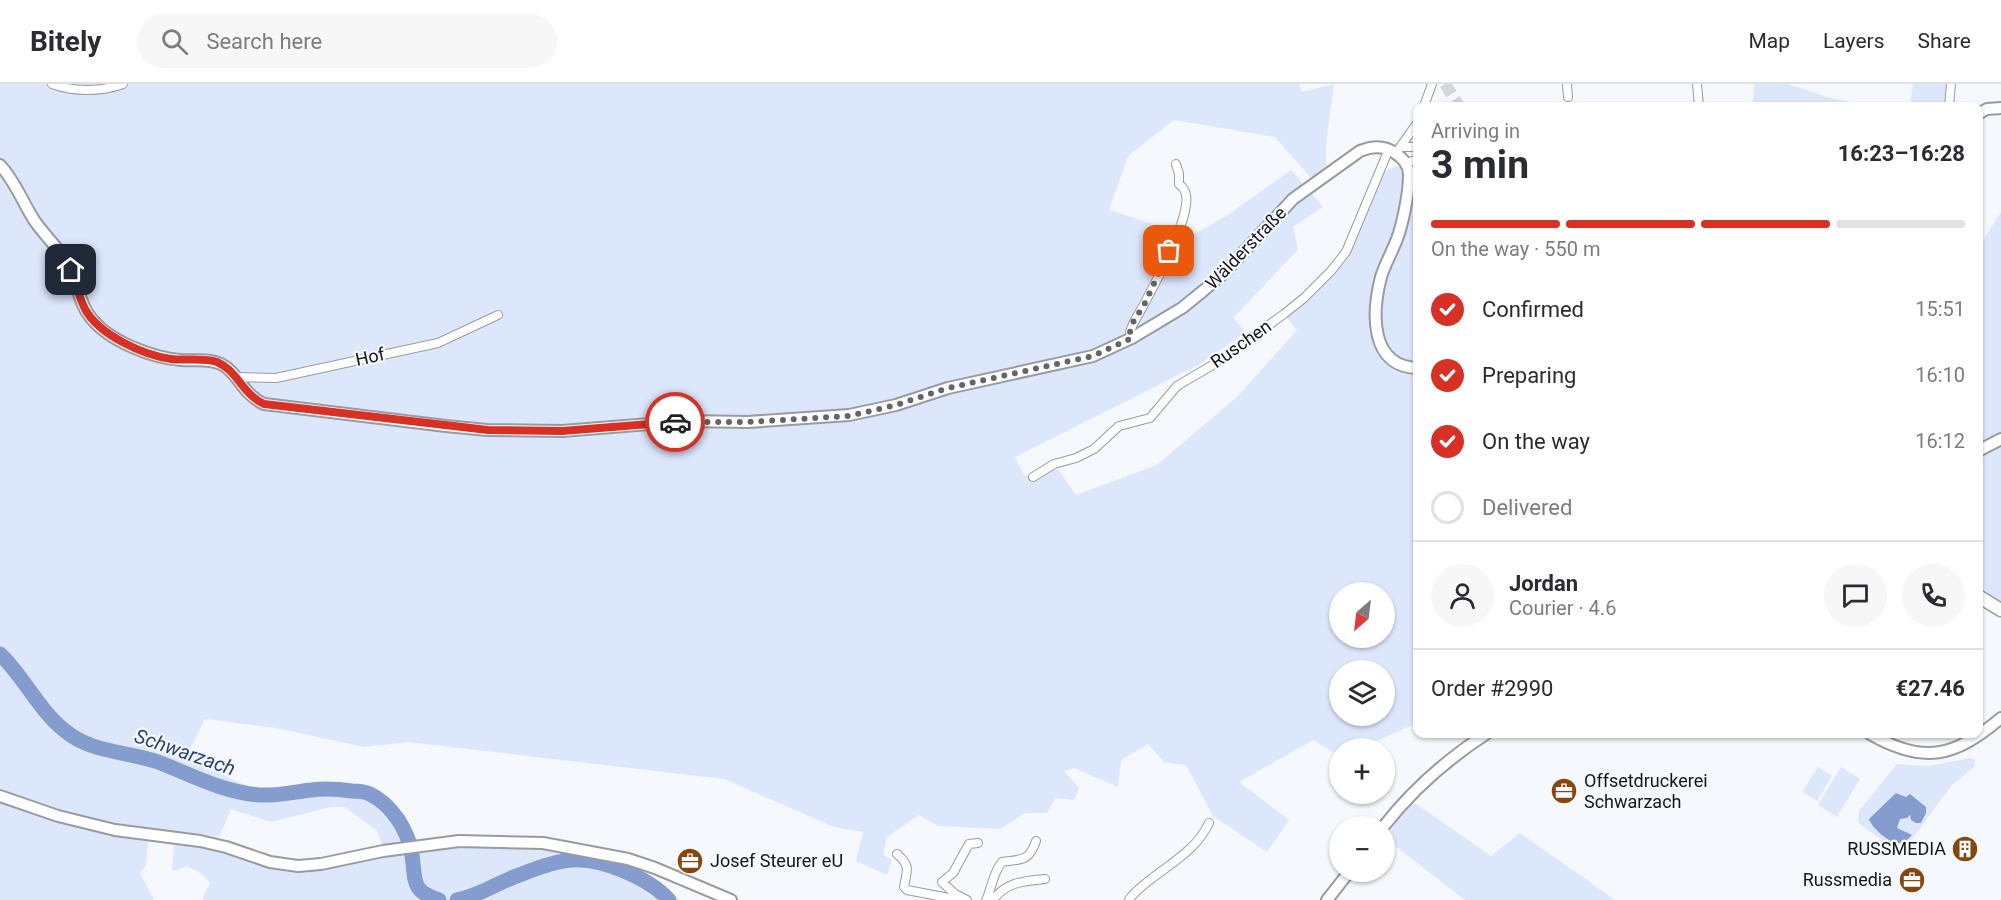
<!DOCTYPE html>
<html lang="en">
<head>
<meta charset="utf-8">
<style>
  :root { --surface:#fff; --page:#f7f7f7; --text:#2b2b33; --muted:#7c7c81; --line:#e1e1e2; --accent:#d93025 }
  body { margin:0; font-family:Roboto,sans-serif; background:var(--page); color:var(--text); height:100vh; display:flex; flex-direction:column; font-size:22px; white-space:nowrap }
  * { box-sizing:border-box; margin:0 }
  p { font-size:20px; color:var(--muted) }
  .icon { flex:none; width:33px; height:33px; fill:none; stroke:currentColor; stroke-width:2; stroke-linecap:round; stroke-linejoin:round }
  .map { position:relative; flex:1; overflow:hidden }
  .drawer { position:absolute; left:1413px; top:18px; width:570px; height:636px; display:flex; flex-direction:column; background:var(--surface); border-radius:12px; box-shadow:0 2px 4px #0004 }
  .drawer>* { flex:none }
  .needle { width:39px; rotate:208deg }
  .buttons { position:absolute; left:1329px; top:498px; display:grid; gap:12px }
  .buttons a { display:grid; place-items:center; width:66px; height:66px; border-radius:50%; background:var(--surface); box-shadow:0 2px 4px #0004; font-size:30px }
  .pin { position:absolute; display:grid; place-items:center; width:51px; height:51px; color:#fff; margin:-26px; border-radius:12px; box-shadow:0 3px 9px #0006 }
  .courier { position:absolute; display:grid; place-items:center; width:60px; height:60px; margin:-30px; border:4px solid #d93025; border-radius:50%; background:#fff; color:#222; box-shadow:0 2px 8px #0007 }
  .headline em { font-style:normal; font-weight:700 }
  .headline div { display:flex; flex-direction:column-reverse }
  .headline { display:flex; align-items:center; justify-content:space-between; height:102px; padding:0 18px }
  h1 { font-size:39px; font-weight:700; line-height:45px }
  .bar { display:grid; grid-template-columns:repeat(4,1fr); gap:9px 6px; align-content:center; height:72px; padding:0 18px }
  .bar i { height:8px; border-radius:4px; background:var(--line) }
  .bar .active { background:var(--accent) }
  .bar p { grid-column:span 4 }
  .line { display:flex; align-items:center; gap:15px; padding:0 18px; border-top:2px solid var(--line) }
  .line div { flex:1 }
  .round { display:grid; place-items:center; flex:none; width:63px; height:63px; border-radius:32px; background:var(--page) }
  ol { padding:0 18px; list-style:none }
  li { display:flex; align-items:center; gap:18px; height:66px }
  li p { margin-inline-start:auto }
  li .icon { padding:6px; border-radius:50%; background:var(--accent); color:#fff; stroke-width:4 }
  li:last-child { color:var(--muted) }
  li i { width:33px; height:33px; border:3px solid var(--line); border-radius:50% }
  header { display:flex; align-items:center; gap:36px; box-sizing:border-box; height:84px; padding:0 30px; background:var(--surface); border-bottom:2px solid var(--line) }
  header strong { font-size:28px }
  nav { display:flex; gap:33px; margin-inline-start:auto; font-size:21px }
  .search { width:420px; height:54px; background:var(--page); display:flex; align-items:center; gap:15px; box-sizing:border-box; padding:0 21px; border-radius:33px; color:var(--muted); font-size:22px }
  .map>svg:first-child { display:block }
  .green { fill:#dde7fc; fill-rule:evenodd }
  .water { fill:#859dce }
  .lines { fill:none; stroke-linecap:round; stroke-linejoin:round }
  .river { stroke:#859dce; stroke-width:15 }
  .primary-tunnel { stroke:#d3d6da; stroke-width:12; stroke-dasharray:12 6; stroke-linecap:butt }
  .street-casing { stroke:#999ba0; stroke-width:10 }
  .secondary-casing { stroke:#999ba0; stroke-width:14 }
  .primary-casing { stroke:#999ba0; stroke-width:15 }
  .street { stroke:#fff; stroke-width:8 }
  .secondary { stroke:#fff; stroke-width:10 }
  .primary { stroke:#fff; stroke-width:12 }
  .done { stroke:#636568; stroke-width:6; stroke-dasharray:0 10.8 }
  .route { stroke:#d93025; stroke-width:8 }
  .labels { text-anchor:middle; stroke-width:4.5; stroke-linejoin:round; paint-order:stroke }
  .street-label { font-size:18px; fill:#151618; stroke:#f5f8fc }
  .poi-label { font-size:18px; fill:#151618; stroke:#f5f8fc; text-anchor:start }
  .water-label { font-size:20px; font-style:italic; fill:#294380; stroke:#f5f8fc }
</style>
</head>
<body>
<header>
<strong>Bitely</strong>
<div class="search"><svg class="icon" aria-label="search" viewBox="0 0 24 24"><circle cx="10" cy="10" r="6"/><path d="M15 15l6 6"/></svg>Search here</div>
<nav><a>Map</a><a>Layers</a><a>Share</a></nav>
</header>
<div class="map">
<svg width="2001" height="816" viewBox="0 0 2001 816">
  <rect width="100%" height="100%" fill="#f5f8fc"/>
  <path class="green" d="M0 0H1299L1301 8 1334 0 1326 60V86L1313 96 1275 53 1174 36 1128 72 1109 126 1191 152 1228 131 1291 86 1323 123 1293 143 1298 166 1233 234 1246 248 1200 280 1015 373 1025 392 1058 385 1076 411 1157 381 1237 313 1297 246 1286 232 1333 190 1382 89 1399 81 1410 107 1417 111V639L1360 664H1340L1339 672 1313 656 1239 698 1289 736 1267 768 1213 732 1186 681 1164 678 1148 660 1121 676 1118 703 1074 684 1064 687 1079 704 1074 716 1055 714 1047 729H1025L1000 745 938 742 919 731 887 753 883 771 892 776 887 791 856 777 863 748 834 743 724 695 408 658 364 663 276 644 205 635 185 674 256 706H366L405 731 421 762 543 759 634 782 680 816H202L210 799 202 790 187 782 177 786H172L174 758 216 765 265 781 306 788 386 771 377 747 345 723H331L271 738 231 725 219 753 149 745 146 782 140 789 154 816H0ZM1340 508H1384V554H1340ZM1340 586H1384V632H1340Z
    M1755 0H1788L1827 13 1867 22H1752Z
    M1913 0H1947L1945 22H1910Z
    M2001 128V533L1979 519 1978 164Z
    M1971 674 1975 676V682L1952 701 1909 759C1890 767 1875 750 1860 740L1858 736 1859 727 1897 680 1928 682Z
    M1818 683 1832 692 1817 717 1802 708Z
    M1841 683 1860 695 1837 733 1818 721Z
    M1412 717 1491 772 1520 749 1615 816H1465L1385 754Z"/>
  <path class="water" d="M1896 709 1906 713 1910 710 1926 723V729L1921 739H1916L1911 736 1910 731 1907 734 1900 735 1897 744 1912 751C1908 755 1905 759 1899 759 1891 761 1871 743 1869 735Z"/>
  <g class="lines">
    <path class="river" d="M0 570C24 593 38 625 64 646 91 669 126 667 158 678 192 691 224 709 261 711 278 712 294 708 311 706 324 704 339 705 352 707 358 707 364 707 370 710 392 721 408 746 412 771 416 796 410 807 439 816
      M457 816C480 812 500 797 522 790 537 784 555 777 572 776 602 774 649 794 669 816"/>
    <path class="primary-tunnel" d="M1445 0 1459 22"/>
    <defs>
      <path id="street" d="M52 0C74 8 101 8 123 0
        M1567 0 1568 13
        M1697 0 1699 22
        M1424 22 1432 0
        M1949 22 1951 0
        M1401 63H1418
        M1396 69 1418 38
        M1406 79 1418 75
        M1132 254 1130 248 1133 240C1146 217 1191 136 1186 111 1185 106 1183 103 1179 100V90L1176 80
        M236 293 276 294 438 259 498 231
        M1033 393 1054 380 1076 374 1094 365 1119 342 1150 334 1177 302 1216 279 1284 230 1304 214 1331 187 1346 168 1389 65
        M897 770C911 782 907 786 904 803L907 806 959 816
        M967 816 955 810 942 798 953 789 969 760 978 759
        M986 816C992 804 993 788 1002 778 1021 775 1029 778 1036 757
        M993 816C1006 798 1024 797 1045 795
        M1129 816C1133 809 1140 804 1146 799 1169 780 1196 767 1209 739"/>
      <path id="secondary" d="M1978 30 1987 25 2001 24
        M0 81C15 97 22 117 34 136 46 154 62 166 71 187 78 203 80 221 91 234 109 257 152 274 181 276 195 277 208 274 221 280 239 289 241 309 264 320L446 342 487 346 562 347 687 337 748 338 849 331 896 321 948 304 1093 272 1132 254 1182 224 1203 207 1223 190 1293 115 1360 67C1372 62 1384 61 1395 69 1403 74 1409 82 1409 91 1409 108 1403 139 1397 155 1392 168 1385 180 1381 193 1372 228 1369 283 1418 284
        M1978 367 2001 355
        M1870 650C1924 681 1955 673 2001 634
        M0 712 58 732 115 746 200 757 226 763 270 778 298 782 321 780 383 767 459 757 543 759 628 775 655 784 731 816
        M1384 742C1413 705 1446 676 1486 650
        M1327 816 1349 788"/>
      <path id="primary" d="M1978 512 2001 526"/>
    </defs>
    <use href="#street" class="street-casing"/>
    <use href="#secondary" class="secondary-casing"/>
    <use href="#primary" class="primary-casing"/>
    <use href="#street" class="street"/>
    <use href="#secondary" class="secondary"/>
    <use href="#primary" class="primary"/>
  </g>
  <g class="lines">
    <path class="done" d="M675 338H748L849 332 896 321 948 304 1093 272 1132 254 1130 248 1132 240 1145 219 1169 167"/>
    <path class="route" d="M71 186C75 199 79 213 85 225 99 251 143 271 171 275 186 277 203 273 217 278 238 287 241 309 264 320L488 346 562 347 675 338"/>
  </g>
  <defs>
    <symbol id="office-disc" viewBox="-11 -11 22 22"><circle r="9.5" fill="#86460e" stroke="#f5f8fc"/><path d="M-6-3h4V-5.5h4V-3h4V5H-6ZM-1-4.5V-3h2v-1.5ZM-6 0V1H6V0Z" fill="#fff"/></symbol>
    <symbol id="building-disc" viewBox="-11 -11 22 22"><circle r="9.5" fill="#86460e" stroke="#f5f8fc"/><path d="M-4-6H4V6H1V3H-1V6H-4ZM-2.5-4.3h1.7v1.8h-1.7ZM.8-4.3h1.7v1.8H.8ZM-2.5-1h1.7V.8h-1.7ZM.8-1h1.7V.8H.8Z" fill="#fff"/></symbol>
  </defs>
  <g fill-rule="evenodd">
    <use href="#office-disc" x="1549" y="692" width="30" height="30"/>
    <use href="#building-disc" x="1950" y="750" width="30" height="30"/>
    <use href="#office-disc" x="675" y="762" width="30" height="30"/>
    <use href="#office-disc" x="1897" y="781" width="30" height="30"/>
  </g>
  <g class="labels">
    <g class="street-label">
      <text transform="translate(1246 164) rotate(-46)" y="6">Wälderstraße</text>
      <text transform="translate(1241 260) rotate(-35)" y="6">Ruschen</text>
      <text transform="translate(370 273) rotate(-12)" y="6">Hof</text>
    </g>
    <g class="poi-label">
      <text x="1584" y="703">Offsetdruckerei<tspan x="1584" dy="21">Schwarzach</tspan></text>
      <text x="1946" y="771" text-anchor="end">RUSSMEDIA</text>
      <text x="710" y="783">Josef Steurer eU</text>
      <text x="1892" y="802" text-anchor="end">Russmedia</text>
    </g>
    <g class="water-label">
      <text transform="translate(185 668) rotate(19)" y="7">Schwarzach</text>
    </g>
  </g>
</svg>
<div class="buttons">
<a><svg class="needle" viewBox="-14 -14 28 28"><path d="M0-13l5 13h-10z" fill="#e53935"/><path d="M0 13l5-13h-10z" fill="#7c7c81"/></svg></a>
<a><svg class="icon" aria-label="layers" viewBox="0 0 24 24"><path d="M12 4l9 5-9 5-9-5zM3 14l9 5 9-5"/></svg></a>
<a>+</a>
<a>−</a>
</div>
<div class="pin" style="left:1169px;top:167px;background:#ea580c"><svg class="icon" aria-label="bag" viewBox="0 0 24 24"><path d="M5 8h14l-1 12H6zM9 8a3 3 0 0 1 6 0"/></svg></div>
<div class="pin" style="left:71px;top:186px;background:#1f2937"><svg class="icon" aria-label="home" viewBox="0 0 24 24"><path d="M3 11l9-7 9 7M6 9v11h12V9"/></svg></div>
<div class="courier" style="left:675px;top:338px"><svg class="icon" aria-label="car" viewBox="0 0 24 24"><path d="M5 17H2v-5l4-1 3-4h7l3 4 3 1v5h-3M9 17h6M6 11h13"/><circle cx="7" cy="17" r="2"/><circle cx="17" cy="17" r="2"/></svg></div>
<section class="drawer">
<div class="headline"><div><h1>3 min</h1><p>Arriving in</p></div><em>16:23–16:28</em></div>
<div class="bar"><i class="active"></i><i class="active"></i><i class="active"></i><i></i><p>On the way · 550 m</p></div>
<ol>
<li><svg class="icon" aria-label="check" viewBox="0 0 24 24"><path d="M5 12l5 5 9-10"/></svg>Confirmed<p>15:51</p></li>
<li><svg class="icon" aria-label="check" viewBox="0 0 24 24"><path d="M5 12l5 5 9-10"/></svg>Preparing<p>16:10</p></li>
<li><svg class="icon" aria-label="check" viewBox="0 0 24 24"><path d="M5 12l5 5 9-10"/></svg>On the way<p>16:12</p></li>
<li><i></i>Delivered</li>
</ol>
<div class="line" style="height:108px"><a class="round"><svg class="icon" aria-label="person" viewBox="0 0 24 24"><circle cx="12" cy="8" r="4"/><path d="M4 21q1-7 8-7t8 7"/></svg></a><div><b>Jordan</b><p>Courier · 4.6</p></div><a class="round"><svg class="icon" aria-label="chat" viewBox="0 0 24 24"><path d="M4 5h16v11H9l-5 4z"/></svg></a><a class="round"><svg class="icon" aria-label="phone" viewBox="0 0 24 24"><path d="M5 4h4l2 5-3 2q2 4 5 5l2-3 5 2v4C11 20 4 13 5 4z"/></svg></a></div>
<div class="line" style="height:78px"><div>Order #2990</div><b>€27.46</b></div>
</section>
</div>
</body>
</html>
